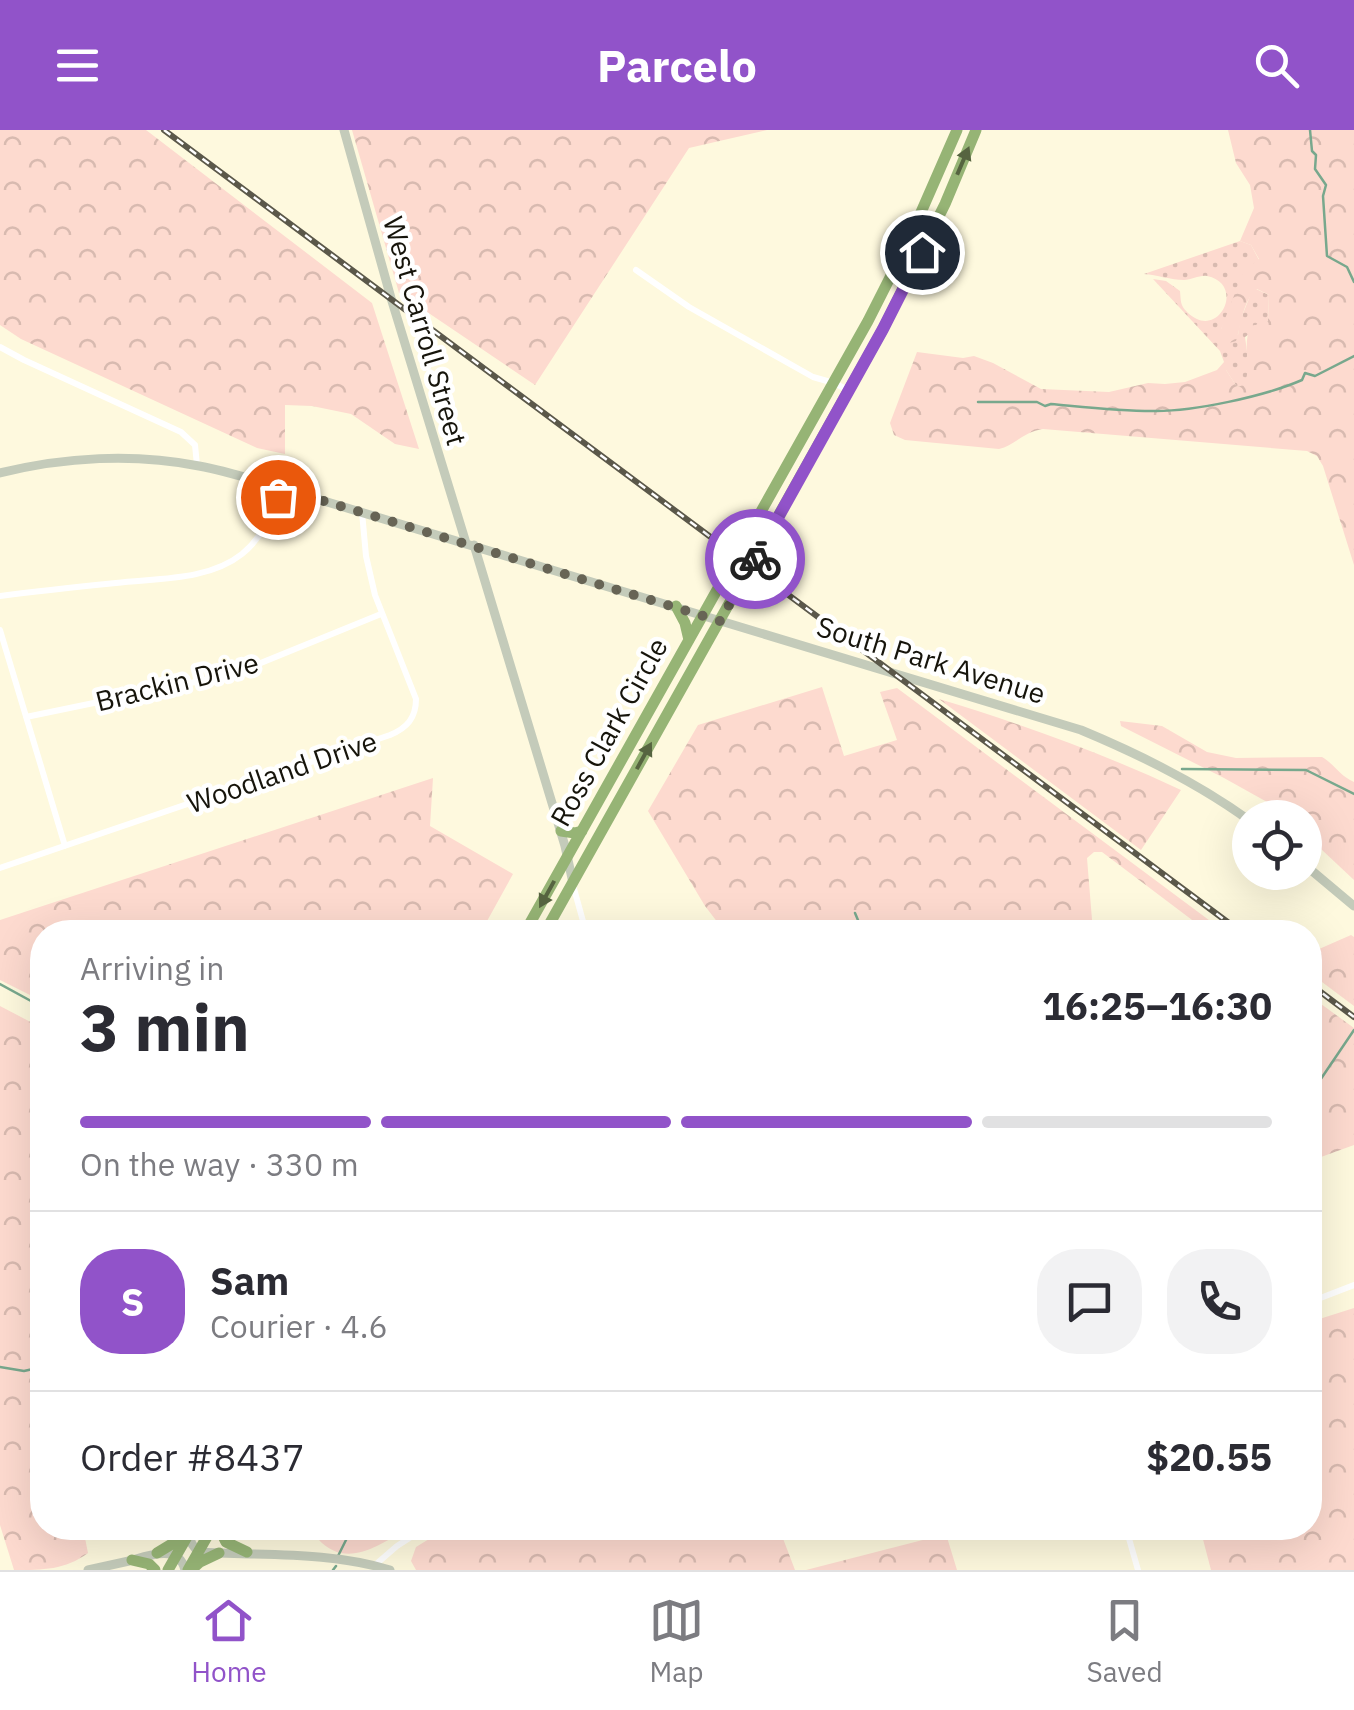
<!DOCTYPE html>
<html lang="en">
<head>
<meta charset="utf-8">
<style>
  :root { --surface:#fff; --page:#f2f2f3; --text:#2b2b33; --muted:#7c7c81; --line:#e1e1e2; --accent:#9153c9 }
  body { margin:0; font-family:"IBM Plex Sans",sans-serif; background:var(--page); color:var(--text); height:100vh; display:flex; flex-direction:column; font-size:38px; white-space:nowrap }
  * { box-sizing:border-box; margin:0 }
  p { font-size:32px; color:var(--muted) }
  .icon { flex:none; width:55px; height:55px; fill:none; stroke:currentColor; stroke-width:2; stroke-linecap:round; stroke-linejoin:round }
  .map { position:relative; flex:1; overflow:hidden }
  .drawer { position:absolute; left:30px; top:790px; width:1292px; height:620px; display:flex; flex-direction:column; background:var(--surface); border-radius:40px; box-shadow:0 10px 40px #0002 }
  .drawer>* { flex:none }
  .buttons { position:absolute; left:1232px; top:670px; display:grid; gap:20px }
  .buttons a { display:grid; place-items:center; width:90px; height:90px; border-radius:50%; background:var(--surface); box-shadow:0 10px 40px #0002; font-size:50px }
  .pin { position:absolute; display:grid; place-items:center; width:85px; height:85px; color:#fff; margin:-42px; border:5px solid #fff; border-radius:50%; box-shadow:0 2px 10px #0007 }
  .courier { position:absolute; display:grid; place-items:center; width:100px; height:100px; margin:-50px; border:8px solid #9153c9; border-radius:50%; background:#fff; color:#222; box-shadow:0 2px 12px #0007 }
  .summary em { font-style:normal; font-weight:700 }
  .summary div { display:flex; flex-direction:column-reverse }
  .summary { display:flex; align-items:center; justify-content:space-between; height:170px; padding:0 50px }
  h1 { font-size:65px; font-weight:700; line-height:75px }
  .bar { display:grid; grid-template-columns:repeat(4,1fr); gap:15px 10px; align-content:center; height:120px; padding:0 50px }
  .bar i { height:12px; border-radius:8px; background:var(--line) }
  .bar .selected { background:var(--accent) }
  .bar p { grid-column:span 4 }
  .line { display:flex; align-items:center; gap:25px; padding:0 50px; border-top:2px solid var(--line) }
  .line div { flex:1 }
  .round { display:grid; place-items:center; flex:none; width:105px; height:105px; border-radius:40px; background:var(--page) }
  header { display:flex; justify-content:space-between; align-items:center; height:130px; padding:0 50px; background:var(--accent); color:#fff; font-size:45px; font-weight:700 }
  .tabs { display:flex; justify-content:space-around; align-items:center; height:140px; border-top:2px solid var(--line); background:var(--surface); font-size:28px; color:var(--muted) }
  .tabs a { display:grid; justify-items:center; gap:5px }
  .tabs .selected { color:var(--accent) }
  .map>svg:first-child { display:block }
  .grass { fill:url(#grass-dots) }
  .forest { fill:url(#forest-crowns) }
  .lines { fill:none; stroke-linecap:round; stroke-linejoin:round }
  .stream { stroke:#78a88d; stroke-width:2.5 }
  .street { stroke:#fff; stroke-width:6 }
  .secondary { stroke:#c4cbba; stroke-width:9 }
  .highway { stroke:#96b475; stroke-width:11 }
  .rail-casing { stroke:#5b584a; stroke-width:6 }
  .rail { stroke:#fff; stroke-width:2.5; stroke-dasharray:8; stroke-linecap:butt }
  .oneway { fill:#566440 }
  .done { stroke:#676455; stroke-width:10; stroke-dasharray:0 18 }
  .route { stroke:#9153c9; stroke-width:12 }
  .labels { text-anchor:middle; stroke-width:9; stroke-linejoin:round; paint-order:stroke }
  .street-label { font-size:28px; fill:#16140b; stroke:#fff }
</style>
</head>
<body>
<header><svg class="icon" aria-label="menu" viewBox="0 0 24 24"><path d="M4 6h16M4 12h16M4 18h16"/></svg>Parcelo<svg class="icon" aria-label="search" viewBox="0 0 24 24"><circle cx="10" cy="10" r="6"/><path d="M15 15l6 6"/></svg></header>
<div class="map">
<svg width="1354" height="1440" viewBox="0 0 1354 1440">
  <defs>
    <pattern id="grass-dots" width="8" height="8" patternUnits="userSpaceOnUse" patternTransform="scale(2.5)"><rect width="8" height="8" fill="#fddacf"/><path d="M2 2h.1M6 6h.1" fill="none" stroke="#d8bab0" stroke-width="1.8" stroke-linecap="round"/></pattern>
    <pattern id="forest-crowns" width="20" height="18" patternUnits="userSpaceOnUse" patternTransform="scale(2.5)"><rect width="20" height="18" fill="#fddacf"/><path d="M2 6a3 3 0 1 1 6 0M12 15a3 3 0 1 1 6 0" fill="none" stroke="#d8bab0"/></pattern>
  </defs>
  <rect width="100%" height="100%" fill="#fef9de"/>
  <path class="grass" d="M1240 111 1251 115 1259 130 1221 199 1238 205 1240 191 1252 161 1256 159 1269 165 1268 191 1245 207 1250 243 1244 256 1237 257 1226 240H1217L1224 232 1220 221 1153 149 1166 151 1180 161C1181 171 1180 175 1187 182 1218 213 1247 154 1207 146 1199 145 1192 150 1184 150 1171 150 1157 145 1144 144Z"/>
  <path class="forest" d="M0 0H146L150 3 372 173 419 319 395 314 351 284 312 276 285 275V324L257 318 21 209 0 195Z
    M352 0H767L689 18 535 255 399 163Z
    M1228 0H1354V435L1323 336 1317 326 1307 321 1043 299C1025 301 1015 315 999 319L905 310 894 305 890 293 917 222 963 228 974 226 993 233 1041 259 1109 262 1148 253 1165 254 1185 252 1217 240H1226L1237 257 1244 255C1253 235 1241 215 1251 196L1268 191 1269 165 1257 159C1242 172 1242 193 1236 211L1229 213C1222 210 1221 206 1221 199L1244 140 1259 129 1251 115 1240 111 1254 78 1250 55 1236 33Z
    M822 557 844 626 897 610 880 562 897 558 1225 802H1208L1102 722H1094L1087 728 1093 802H725L705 776 648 681 698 595Z
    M939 569C1022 594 1102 623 1181 660L1141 720Z
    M1120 591 1162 596 1207 622 1236 628 1322 627C1334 634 1340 646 1354 652V750L1305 704V688L1287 687 1276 677 1224 648 1121 596Z
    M433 648 430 696 513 744 481 802H42V871L0 850V790Z
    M1351 805 1354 807V876L1310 843V823Z
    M1310 866 1354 898V1015L1310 1031Z
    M0 876 42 898V1398H83L88 1423C65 1440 43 1440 14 1440L0 1395Z
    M1354 1178V1440H1211L1200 1398H1310V1192Z
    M319 1398H408C380 1415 346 1440 318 1409Z
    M447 1398H779L795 1440H416L411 1431 416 1417Z
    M946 1404 957 1440H806Z"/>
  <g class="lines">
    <path class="stream" d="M1310 0 1312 21 1316 25 1315 39 1326 55 1323 66 1327 126 1347 137 1354 152
      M978 272H1037L1045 276 1051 274C1084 277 1118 281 1152 281 1193 282 1265 266 1302 250L1305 243 1315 246 1354 226
      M1182 639 1306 640 1354 664
      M855 783 863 802
      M0 854 42 877
      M1310 965 1354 900
      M0 1237 24 1241 42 1237
      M337 1428 352 1398
      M333 1440 336 1436"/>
    <path class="street" d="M636 140 689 177 813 247 834 253 848 260
      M0 217 24 230 181 302 195 315 197 335
      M0 466C39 461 77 457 116 453 157 448 208 451 242 424 264 406 272 383 281 358
      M0 500 65 716
      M26 587 234 544 381 484
      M0 738 390 605C407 598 416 588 416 569L375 465 366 426 362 382
      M573 755 586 802
      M1310 1172 1354 1155
      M1126 1398 1138 1440
      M375 1435 397 1416 425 1398"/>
    <path class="secondary" d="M344 0 391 168 466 413
      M0 343C64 327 134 323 199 336 227 341 254 350 281 358L1081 600C1141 625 1198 653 1250 691
      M474 415 565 716 573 753
      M1305 735 1354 776
      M188 1404 192 1414 198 1422C261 1426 329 1421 390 1440
      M88 1440C102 1437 115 1434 129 1431 147 1426 179 1413 185 1440"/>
    <path class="highway" d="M676 476 685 493 689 510
      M561 701 575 703 582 701
      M525 802 868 191 908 112 957 0
      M545 802 883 199 945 74 976 0
      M219 1398 226 1412 247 1422
      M157 1423 185 1406
      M132 1430 149 1434 155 1440
      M168 1440 192 1398
      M188 1440 212 1398
      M191 1440 200 1432 219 1423"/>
    <defs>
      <path id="rail" d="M164 0 1241 802
        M1310 854 1354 887"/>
    </defs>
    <use href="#rail" class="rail-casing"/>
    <use href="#rail" class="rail"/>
  </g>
  <defs><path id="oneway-solid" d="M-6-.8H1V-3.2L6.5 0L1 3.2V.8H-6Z" transform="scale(2.5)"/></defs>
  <g class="oneway">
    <use href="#oneway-solid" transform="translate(963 31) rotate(-67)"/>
    <use href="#oneway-solid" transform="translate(644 626) rotate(-61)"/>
    <use href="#oneway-solid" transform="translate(547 764) rotate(119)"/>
  </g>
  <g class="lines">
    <path class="done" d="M278 367 281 358 720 491 755 429"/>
    <path class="route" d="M755 429 883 199 922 122"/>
  </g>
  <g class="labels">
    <g class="street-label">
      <text transform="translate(425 201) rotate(74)" y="10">West Carroll Street</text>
      <text transform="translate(931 530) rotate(17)" y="10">South Park Avenue</text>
      <text transform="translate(177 552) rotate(-14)" y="10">Brackin Drive</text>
      <text transform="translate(609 602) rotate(-61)" y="10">Ross Clark Circle</text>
      <text transform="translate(282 642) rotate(-19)" y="10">Woodland Drive</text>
    </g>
  </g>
</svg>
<div class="buttons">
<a><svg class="icon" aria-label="locate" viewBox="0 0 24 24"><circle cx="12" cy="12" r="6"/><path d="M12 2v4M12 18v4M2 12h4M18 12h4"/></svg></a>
</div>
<div class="pin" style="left:278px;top:367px;background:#ea580c"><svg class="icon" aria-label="bag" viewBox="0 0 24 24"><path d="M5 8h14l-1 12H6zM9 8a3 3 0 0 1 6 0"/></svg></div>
<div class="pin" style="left:922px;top:122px;background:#1f2937"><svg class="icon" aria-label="home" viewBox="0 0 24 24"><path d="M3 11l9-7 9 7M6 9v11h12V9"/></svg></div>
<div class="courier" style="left:755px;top:429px"><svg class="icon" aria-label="bike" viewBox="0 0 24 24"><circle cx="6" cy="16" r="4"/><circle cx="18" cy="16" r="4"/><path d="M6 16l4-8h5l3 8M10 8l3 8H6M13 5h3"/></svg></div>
<section class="drawer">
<div class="summary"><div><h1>3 min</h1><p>Arriving in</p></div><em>16:25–16:30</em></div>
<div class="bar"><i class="selected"></i><i class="selected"></i><i class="selected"></i><i></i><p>On the way · 330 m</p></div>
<div class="line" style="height:180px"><b class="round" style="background:var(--accent);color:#fff">S</b><div><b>Sam</b><p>Courier · 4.6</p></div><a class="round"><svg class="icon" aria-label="chat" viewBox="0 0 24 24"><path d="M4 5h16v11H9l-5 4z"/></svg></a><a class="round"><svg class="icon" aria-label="phone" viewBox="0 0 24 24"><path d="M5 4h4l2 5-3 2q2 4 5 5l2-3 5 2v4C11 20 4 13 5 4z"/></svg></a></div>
<div class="line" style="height:130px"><div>Order #8437</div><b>$20.55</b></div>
</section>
</div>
<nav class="tabs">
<a class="selected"><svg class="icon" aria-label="home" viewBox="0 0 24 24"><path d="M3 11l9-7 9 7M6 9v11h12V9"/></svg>Home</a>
<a><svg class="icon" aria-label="map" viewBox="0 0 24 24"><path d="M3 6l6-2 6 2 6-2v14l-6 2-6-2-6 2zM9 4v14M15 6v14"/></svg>Map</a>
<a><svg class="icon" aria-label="saved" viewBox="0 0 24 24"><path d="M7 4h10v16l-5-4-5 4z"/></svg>Saved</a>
</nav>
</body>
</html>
